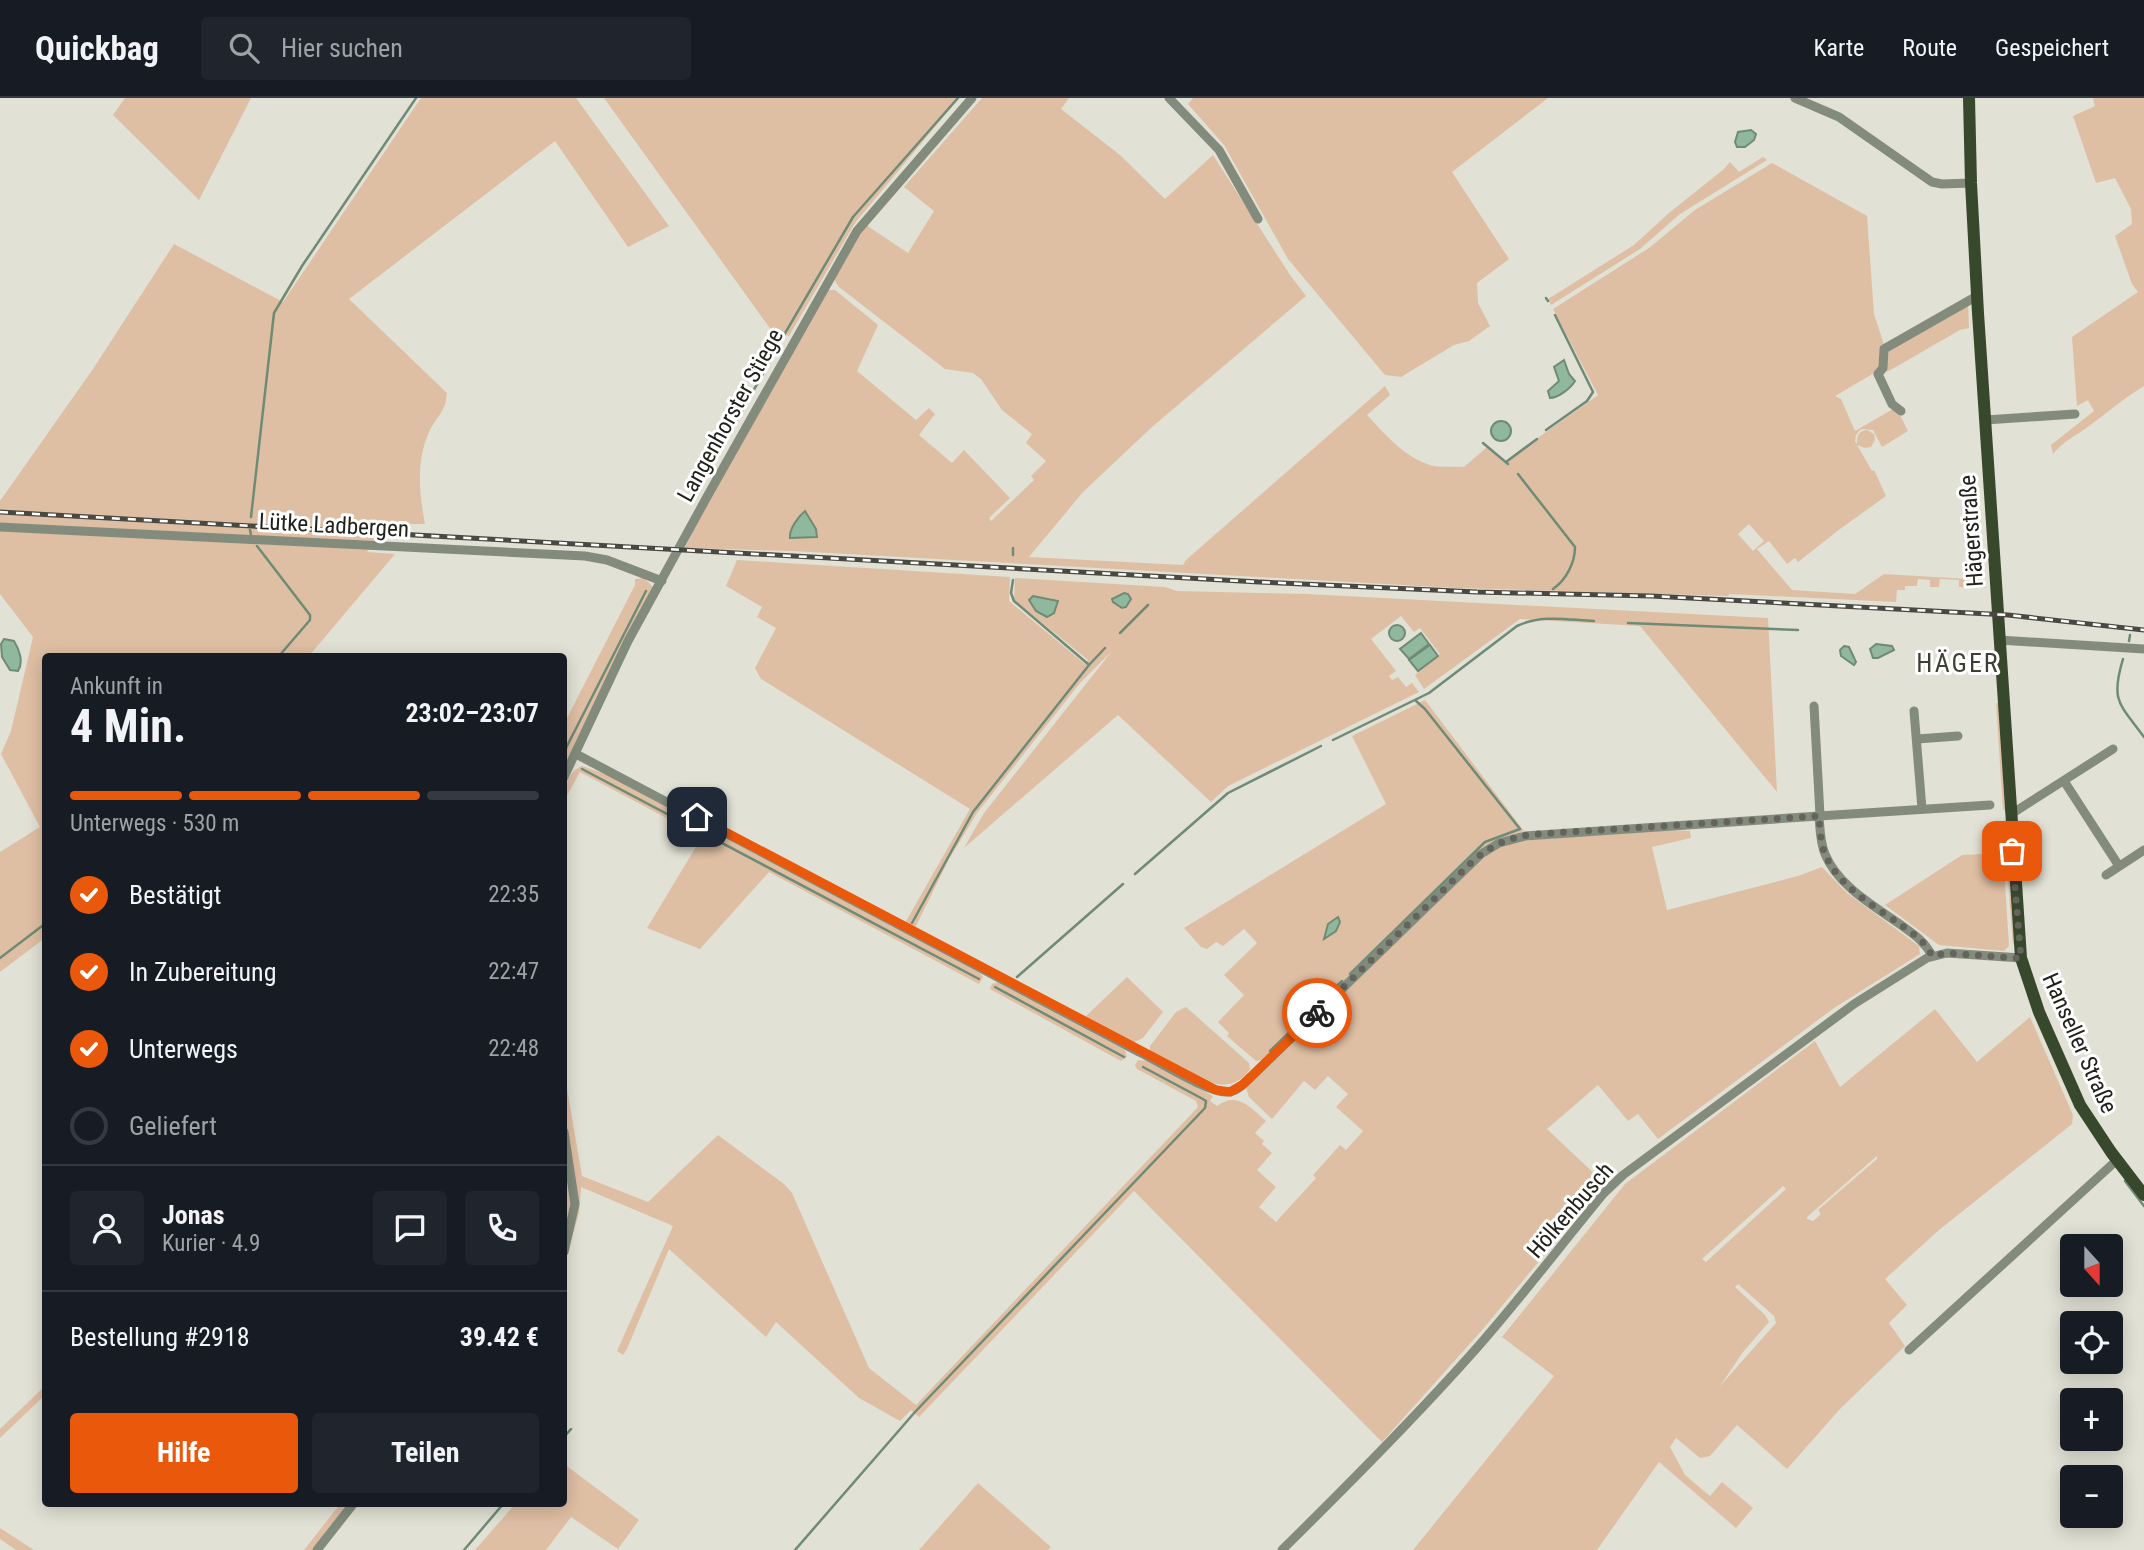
<!DOCTYPE html>
<html lang="de">
<head>
<meta charset="utf-8">
<style>
  :root { --surface:#171b24; --page:#20242c; --text:#f1f3f6; --muted:#9ea1a6; --line:#363941; --accent:#ea580c }
  body { margin:0; font-family:"Roboto Condensed",sans-serif; background:var(--page); color:var(--text); height:100vh; display:flex; flex-direction:column; font-size:26px; white-space:nowrap }
  * { box-sizing:border-box; margin:0 }
  p { font-size:23px; color:var(--muted) }
  .icon { flex:none; width:38px; height:38px; fill:none; stroke:currentColor; stroke-width:2; stroke-linecap:round; stroke-linejoin:round }
  .map { position:relative; flex:1; overflow:hidden }
  .details { position:absolute; left:42px; top:555px; width:525px; height:854px; display:flex; flex-direction:column; background:var(--surface); border-radius:7px; box-shadow:0 4px 18px #0003 }
  .details>* { flex:none }
  .needle { width:46px; rotate:159deg }
  .tools { position:absolute; left:2060px; top:1136px; display:grid; gap:14px }
  .tools a { display:grid; place-items:center; width:63px; height:63px; border-radius:7px; background:var(--surface); box-shadow:0 4px 18px #0003; font-size:35px }
  .pin { position:absolute; display:grid; place-items:center; width:60px; height:60px; color:#fff; margin:-30px; border-radius:14px; box-shadow:0 4px 10px #0006 }
  .courier { position:absolute; display:grid; place-items:center; width:70px; height:70px; margin:-35px; border:5px solid #ea580c; border-radius:50%; background:#fff; color:#222; box-shadow:0 2px 9px #0007 }
  .headline em { font-style:normal; font-weight:700 }
  .headline div { display:flex; flex-direction:column-reverse }
  .headline { display:flex; align-items:center; justify-content:space-between; height:119px; padding:0 28px }
  h1 { font-size:46px; font-weight:700; line-height:52px }
  .bar { display:grid; grid-template-columns:repeat(4,1fr); gap:10px 7px; align-content:center; height:84px; padding:0 28px }
  .bar i { height:9px; border-radius:5px; background:var(--line) }
  .bar .current { background:var(--accent) }
  .bar p { grid-column:span 4 }
  .line { display:flex; align-items:center; gap:18px; padding:0 28px; border-top:2px solid var(--line) }
  .line div { flex:1 }
  .round { display:grid; place-items:center; flex:none; width:74px; height:74px; border-radius:7px; background:var(--page) }
  ol { padding:0 28px; list-style:none }
  li { display:flex; align-items:center; gap:21px; height:77px }
  li p { margin-inline-start:auto }
  li .icon { padding:7px; border-radius:50%; background:var(--accent); color:#fff; stroke-width:4 }
  li:last-child { color:var(--muted) }
  li i { width:38px; height:38px; border:4px solid var(--line); border-radius:50% }
  .button { display:flex; gap:14px; margin-top:auto; padding:14px 28px }
  .button a { flex:1; height:80px; border-radius:7px; background:var(--accent); color:#fff; font-size:28px; font-weight:700; line-height:80px; text-align:center }
  .button a+a { background:var(--page); color:var(--text) }
  header { display:flex; align-items:center; gap:42px; box-sizing:border-box; height:98px; padding:0 35px; background:var(--surface); border-bottom:2px solid var(--line) }
  header strong { font-size:33px }
  nav { display:flex; gap:38px; margin-inline-start:auto; font-size:24px }
  .search { width:490px; height:63px; background:var(--page); display:flex; align-items:center; gap:18px; box-sizing:border-box; padding:0 24px; border-radius:7px; color:var(--muted); font-size:26px }
  .map>svg:first-child { display:block }
  .green { fill:#dfbfa4; fill-rule:evenodd }
  .water { fill:#90b89c; stroke:#6f8b76; stroke-width:2 }
  .lines { fill:none; stroke-linecap:round; stroke-linejoin:round }
  .stream { stroke:#6f8b76; stroke-width:2.5 }
  .minor { stroke:#838c7c; stroke-width:9 }
  .major { stroke:#38482c; stroke-width:12 }
  .rail-casing { stroke:#494942; stroke-width:5 }
  .rail { stroke:#fff; stroke-width:2.5; stroke-dasharray:8; stroke-linecap:butt }
  .done { stroke:#64645d; stroke-width:7; stroke-dasharray:0 12.6 }
  .route { stroke:#ea580c; stroke-width:9 }
  .labels { text-anchor:middle; stroke-width:6; stroke-linejoin:round; paint-order:stroke }
  .street-label { font-size:23px; fill:#21211c; stroke:#fff }
  .quarter-label { font-size:26px; letter-spacing:2px; fill:#3f3f35; stroke:#fff }
</style>
</head>
<body>
<header>
<strong>Quickbag</strong>
<div class="search"><svg class="icon" aria-label="search" viewBox="0 0 24 24"><circle cx="10" cy="10" r="6"/><path d="M15 15l6 6"/></svg>Hier suchen</div>
<nav><a>Karte</a><a>Route</a><a>Gespeichert</a></nav>
</header>
<div class="map">
<svg width="2144" height="1452" viewBox="0 0 2144 1452">
  <rect width="100%" height="100%" fill="#e1e1d5"/>
  <path class="green" d="M125 0H251L199 102 113 17Z
    M421 0H576L669 128 628 149 555 43 349 201 447 295C446 299 446 307 443 311 439 319 433 325 429 334 416 364 419 394 425 426H389L367 454 395 456 309 558H46L45 840 0 874V754L40 729 1 656 11 633 33 539 0 496V403L93 271 174 146 283 204Z
    M604 0H959L855 125 789 238 772 233Z
    M982 0H1069L1061 11 1120 57 1165 101 1213 57 1290 177 1306 198 1152 329 1083 394 1029 459 1183 467 1186 462 1385 288 1390 297 1367 317C1385 336 1404 359 1430 367 1440 370 1453 368 1464 369L1487 349 1504 364 1598 297 1553 211 1649 150 1695 112 1772 65 1867 118 1874 216 1884 247 1881 264 1876 274 1835 298 1841 301 1855 333 1893 311 1899 315 1908 333 1882 349 1873 332 1861 331 1856 337 1855 343 1857 346C1857 338 1858 333 1867 332L1874 336 1875 342 1871 349 1865 350 1857 347 1872 373 1874 372 1886 398 1840 431 1798 464 1795 460 1787 466 1769 443 1757 451 1792 492 1855 496 1884 476 1985 482 1986 490 1959 489V482L1940 481 1939 489H1930V482L1918 481 1917 488H1905V492H1897L1896 504 1729 496 1728 498 1456 490 793 453 685 450 703 413 826 192H835L878 227 857 273 916 322 929 310 935 316 919 337 952 365 964 352 1010 400 989 420 991 423 1034 382 1031 378 1046 363 1026 345 1032 336 1002 312 981 281 973 275 945 271 839 189 833 180 855 142 866 127 908 155 934 113 904 89ZM803 414H806L816 431 817 439 794 440 790 435ZM1749 426 1764 443 1753 453 1738 436Z
    M1193 0H1548L1452 74 1509 161 1477 185 1478 205 1490 228 1469 243 1454 247 1401 279 1385 277 1288 161 1224 47 1188 6Z
    M2093 0H2144V288C2124 300 2107 315 2089 328 2076 338 2063 343 2053 356L2051 347 2094 313 2088 302 2077 308 2072 239 2138 194 2132 186 2115 138 2132 126 2131 111 2115 80 2096 85 2073 18 2095 8Z
    M1763 59 1767 62 1680 116 1640 151 1551 207 1548 201 1634 147 1669 115 1724 71 1730 64 1739 74Z
    M1968 205 1969 230 1960 232 1887 274 1886 252Z
    M737 462 1010 479 1009 503 1085 566 1088 562 1014 502 1015 480 1165 489 1177 493 1307 496 1768 520 1777 694 1640 528 1520 521 1424 591 1415 577 1440 556 1420 530 1414 534 1401 518 1371 541 1396 573 1389 578 1392 582 1398 579 1406 589 1412 585 1419 594 1228 688 1211 704 1118 617 964 750 984 715 1112 553 1080 585 977 715 949 761 916 828 912 829 905 825 970 711 761 581 755 570 776 530 757 519 762 509 726 488ZM1033 498 1051 500 1053 517 1047 519Z
    M644 480 653 489 564 672V626L635 487V481Z
    M1425 602 1524 733 1496 744 1266 961 1256 963 1227 938 1229 935 1218 924 1244 897 1224 877 1257 845 1244 831 1223 848 1216 844 1207 851 1201 849 1184 830 1386 706 1352 638Z
    M1996 605H1999L2005 712H2003Z
    M582 668 605 676 980 875 983 879 979 886 769 774 700 851 647 830 702 739 580 674 564 703C564 690 568 673 582 668Z
    M1668 732 1690 733 1691 740 1652 749 1667 812 1798 778 1822 769 1847 795 1919 848 1920 856 1834 910 1658 1041 1638 1016 1628 1023 1598 987 1547 1031 1601 1082 1597 1093 1483 1231 1382 1344 1134 1093 919 1319 911 1312 900 1323 859 1300 776 1224 766 1239 669 1151 627 1251 623 1257 617 1253 673 1128 581 1089 579 1115 564 1167 575 1123V1080L564 1016V973L582 1078 648 1104 718 1037 784 1086 792 1095 869 1270 916 1307 1198 1009 1196 1003 1137 971 1135 967 1138 962 1147 963 1213 998 1210 1003 1217 1008C1237 993 1250 1009 1266 1023L1255 1035 1264 1043 1262 1046 1272 1055 1257 1072 1276 1089 1259 1109 1276 1124 1316 1080 1313 1077 1340 1047 1346 1052 1363 1033 1336 1009 1348 996 1328 978 1315 992 1304 983 1272 1021 1249 999 1246 990 1481 760 1500 749 1518 743Z
    M2005 743H2007L2014 844 2013 848Z
    M2003 755 2009 848 2004 853 1939 847 1885 807 1962 757Z
    M1127 879 1163 914 1143 940 1132 945 1118 939 1085 919Z
    M998 884 1125 952 1127 959 1121 963 990 891 992 886Z
    M1186 909 1249 965 1250 971C1231 999 1203 983 1180 971 1170 965 1159 961 1150 954V948L1176 914Z
    M1935 911 1977 964 2030 919 2073 1017 2072 1026 1939 1132 1885 1181 1907 1207 1889 1225 1905 1248 1839 1312 1787 1371 1737 1327 1710 1358 1700 1360 1676 1340 1670 1349 1685 1377 1710 1398 1722 1384 1753 1410 1736 1430 1659 1364 1597 1452H1413L1554 1278 1502 1239 1625 1086 1815 943 1840 989ZM1877 1058V1061L1818 1112 1821 1116 1813 1123 1807 1121V1119ZM1783 1088 1786 1091 1706 1164 1702 1161ZM1738 1186 1774 1218 1776 1225 1720 1288 1743 1254 1769 1224 1765 1217 1735 1189Z
    M564 1053 572 1100 564 1145Z
    M45 1288V1297L0 1340V1331Z
    M564 1366 639 1422 618 1451 571 1419 546 1452H475L516 1405H564Z
    M978 1385 1051 1449 1048 1452H919Z
    M341 1405H350L314 1452H304Z
    M0 1430 34 1452H16L0 1441Z"/>
  <path class="water" d="M1751 32 1756 36 1754 42 1745 49H1737L1735 44 1738 34Z
    M1564 262 1569 276 1575 283C1571 290 1558 300 1550 300L1548 293 1559 283 1554 269Z
    M1491 333a10 10 0 1 1 20 0a10 10 0 1 1-20 0Z
    M805 413 816 431 817 439 790 440C789 431 798 419 805 413Z
    M1124 495 1128 496 1131 501 1126 509 1122 510 1113 504 1112 501Z
    M1033 498 1058 503 1054 515 1047 519 1036 513 1029 502Z
    M1389 535a8 8 0 1 1 16 0a8 8 0 1 1-16 0Z
    M1421 535 1429 546 1409 561 1400 551Z
    M4 541 14 543C19 551 24 564 18 573L10 572 2 559 1 546Z
    M1876 546 1892 548 1894 552 1878 560H1873L1870 551Z
    M1430 547 1438 558 1418 573 1409 562Z
    M1844 548 1849 549 1856 564 1854 567 1841 558 1840 552Z
    M1338 819 1340 824 1336 833 1324 841 1328 826Z"/>
  <g class="lines">
    <path class="stream" d="M1546 200 1548 203
      M784 237 853 119 958 0
      M1546 332 1587 303 1593 294 1555 217
      M1483 345 1508 366
      M1506 364 1537 341
      M1518 376 1575 449C1575 465 1566 482 1553 491
      M692 401 773 258
      M251 419 274 215 302 168 416 0
      M250 432 251 437
      M257 448 310 517V522L279 558
      M1013 457V450
      M1013 482 1011 495 1014 503 1088 566
      M1628 525 1798 532
      M1120 535 1148 507
      M2129 543 2130 537
      M2123 561C2110 604 2120 606 2144 639
      M1333 642 1429 595 1517 528C1542 516 1568 522 1594 523
      M565 661 566 650 646 493
      M582 671 979 881
      M1135 776 1228 695 1321 648
      M912 825 973 714 1089 567 1105 550
      M0 860 46 825
      M1350 876 1485 744 1520 731 1425 611 1415 602
      M1017 879 1123 786
      M995 889 1124 959
      M1270 953 1342 883
      M2125 1083 2144 1108
      M564 1339 571 1331
      M464 1452 504 1405
      M795 1452 915 1314 1205 1010 1206 1003 1201 1000 1143 969"/>
    <path class="minor" d="M1169 0 1219 52 1258 121
      M1795 0 1839 19 1932 84 1942 86 1971 85
      M1901 313 1892 306 1878 276 1883 270 1884 251 1977 198
      M1985 322 2075 316
      M0 429 585 458 607 462 662 483
      M1999 542 2144 551
      M1814 608 1820 717
      M1914 613 1922 711
      M1917 641 1958 638
      M576 656 1139 954C1158 963 1208 995 1227 994 1234 994 1241 989 1246 984L1481 756 1499 745 1525 738 1819 718C1820 730 1820 744 1825 756 1838 788 1874 808 1901 827 1913 836 1925 843 1932 858
      M564 679 628 543 708 397 857 133 972 0
      M2064 683 2119 768
      M2010 714 2016 713 2113 651
      M1819 718 1990 707
      M2106 777 2144 752
      M564 1034 575 1106 564 1154
      M1909 1252 2117 1062
      M317 1452 354 1405
      M1282 1452C1348 1387 1413 1322 1475 1252 1520 1201 1561 1147 1604 1095L1623 1077 1854 906 1927 860 1947 855 2021 860"/>
    <path class="major" d="M1969 0 1971 85 1978 215 2021 860 2039 914 2080 1007 2111 1054 2144 1097"/>
    <defs>
      <path id="rail" d="M0 414 1259 484 1477 494 1651 498 2008 517 2144 532"/>
    </defs>
    <use href="#rail" class="rail-casing"/>
    <use href="#rail" class="rail"/>
  </g>
  <g class="lines">
    <path class="done" d="M1317 915 1472 764C1492 746 1512 738 1538 736L1819 718C1820 730 1820 744 1825 756 1838 788 1874 808 1901 827 1913 836 1925 843 1932 858L1947 855 2014 860H2021L2012 753"/>
    <path class="route" d="M697 719 1216 992 1230 994 1242 987 1317 915"/>
  </g>
  <g class="labels">
    <g class="street-label">
      <text transform="translate(730 317) rotate(-61)" y="8">Langenhorster Stiege</text>
      <text transform="translate(334 427) rotate(3)" y="8">Lütke Ladbergen</text>
      <text transform="translate(1971 433) rotate(-94)" y="8">Hägerstraße</text>
      <text transform="translate(2080 945) rotate(66)" y="8">Hanseller Straße</text>
      <text transform="translate(1570 1112) rotate(-49)" y="8">Hölkenbusch</text>
    </g>
    <g class="quarter-label">
      <text x="1958" y="574">HÄGER</text>
    </g>
  </g>
</svg>
<div class="tools">
<a><svg class="needle" viewBox="-14 -14 28 28"><path d="M0-13l5 13h-10z" fill="#e53935"/><path d="M0 13l5-13h-10z" fill="#9ea1a6"/></svg></a>
<a><svg class="icon" aria-label="locate" viewBox="0 0 24 24"><circle cx="12" cy="12" r="6"/><path d="M12 2v4M12 18v4M2 12h4M18 12h4"/></svg></a>
<a>+</a>
<a>−</a>
</div>
<div class="pin" style="left:2012px;top:753px;background:#ea580c"><svg class="icon" aria-label="bag" viewBox="0 0 24 24"><path d="M5 8h14l-1 12H6zM9 8a3 3 0 0 1 6 0"/></svg></div>
<div class="pin" style="left:697px;top:719px;background:#1f2937"><svg class="icon" aria-label="home" viewBox="0 0 24 24"><path d="M3 11l9-7 9 7M6 9v11h12V9"/></svg></div>
<div class="courier" style="left:1317px;top:915px"><svg class="icon" aria-label="bike" viewBox="0 0 24 24"><circle cx="6" cy="16" r="4"/><circle cx="18" cy="16" r="4"/><path d="M6 16l4-8h5l3 8M10 8l3 8H6M13 5h3"/></svg></div>
<section class="details">
<div class="headline"><div><h1>4 Min.</h1><p>Ankunft in</p></div><em>23:02–23:07</em></div>
<div class="bar"><i class="current"></i><i class="current"></i><i class="current"></i><i></i><p>Unterwegs · 530 m</p></div>
<ol>
<li><svg class="icon" aria-label="check" viewBox="0 0 24 24"><path d="M5 12l5 5 9-10"/></svg>Bestätigt<p>22:35</p></li>
<li><svg class="icon" aria-label="check" viewBox="0 0 24 24"><path d="M5 12l5 5 9-10"/></svg>In Zubereitung<p>22:47</p></li>
<li><svg class="icon" aria-label="check" viewBox="0 0 24 24"><path d="M5 12l5 5 9-10"/></svg>Unterwegs<p>22:48</p></li>
<li><i></i>Geliefert</li>
</ol>
<div class="line" style="height:126px"><a class="round"><svg class="icon" aria-label="person" viewBox="0 0 24 24"><circle cx="12" cy="8" r="4"/><path d="M4 21q1-7 8-7t8 7"/></svg></a><div><b>Jonas</b><p>Kurier · 4.9</p></div><a class="round"><svg class="icon" aria-label="chat" viewBox="0 0 24 24"><path d="M4 5h16v11H9l-5 4z"/></svg></a><a class="round"><svg class="icon" aria-label="phone" viewBox="0 0 24 24"><path d="M5 4h4l2 5-3 2q2 4 5 5l2-3 5 2v4C11 20 4 13 5 4z"/></svg></a></div>
<div class="line" style="height:91px"><div>Bestellung #2918</div><b>39.42 €</b></div>
<div class="button"><a>Hilfe</a><a>Teilen</a></div>
</section>
</div>
</body>
</html>
